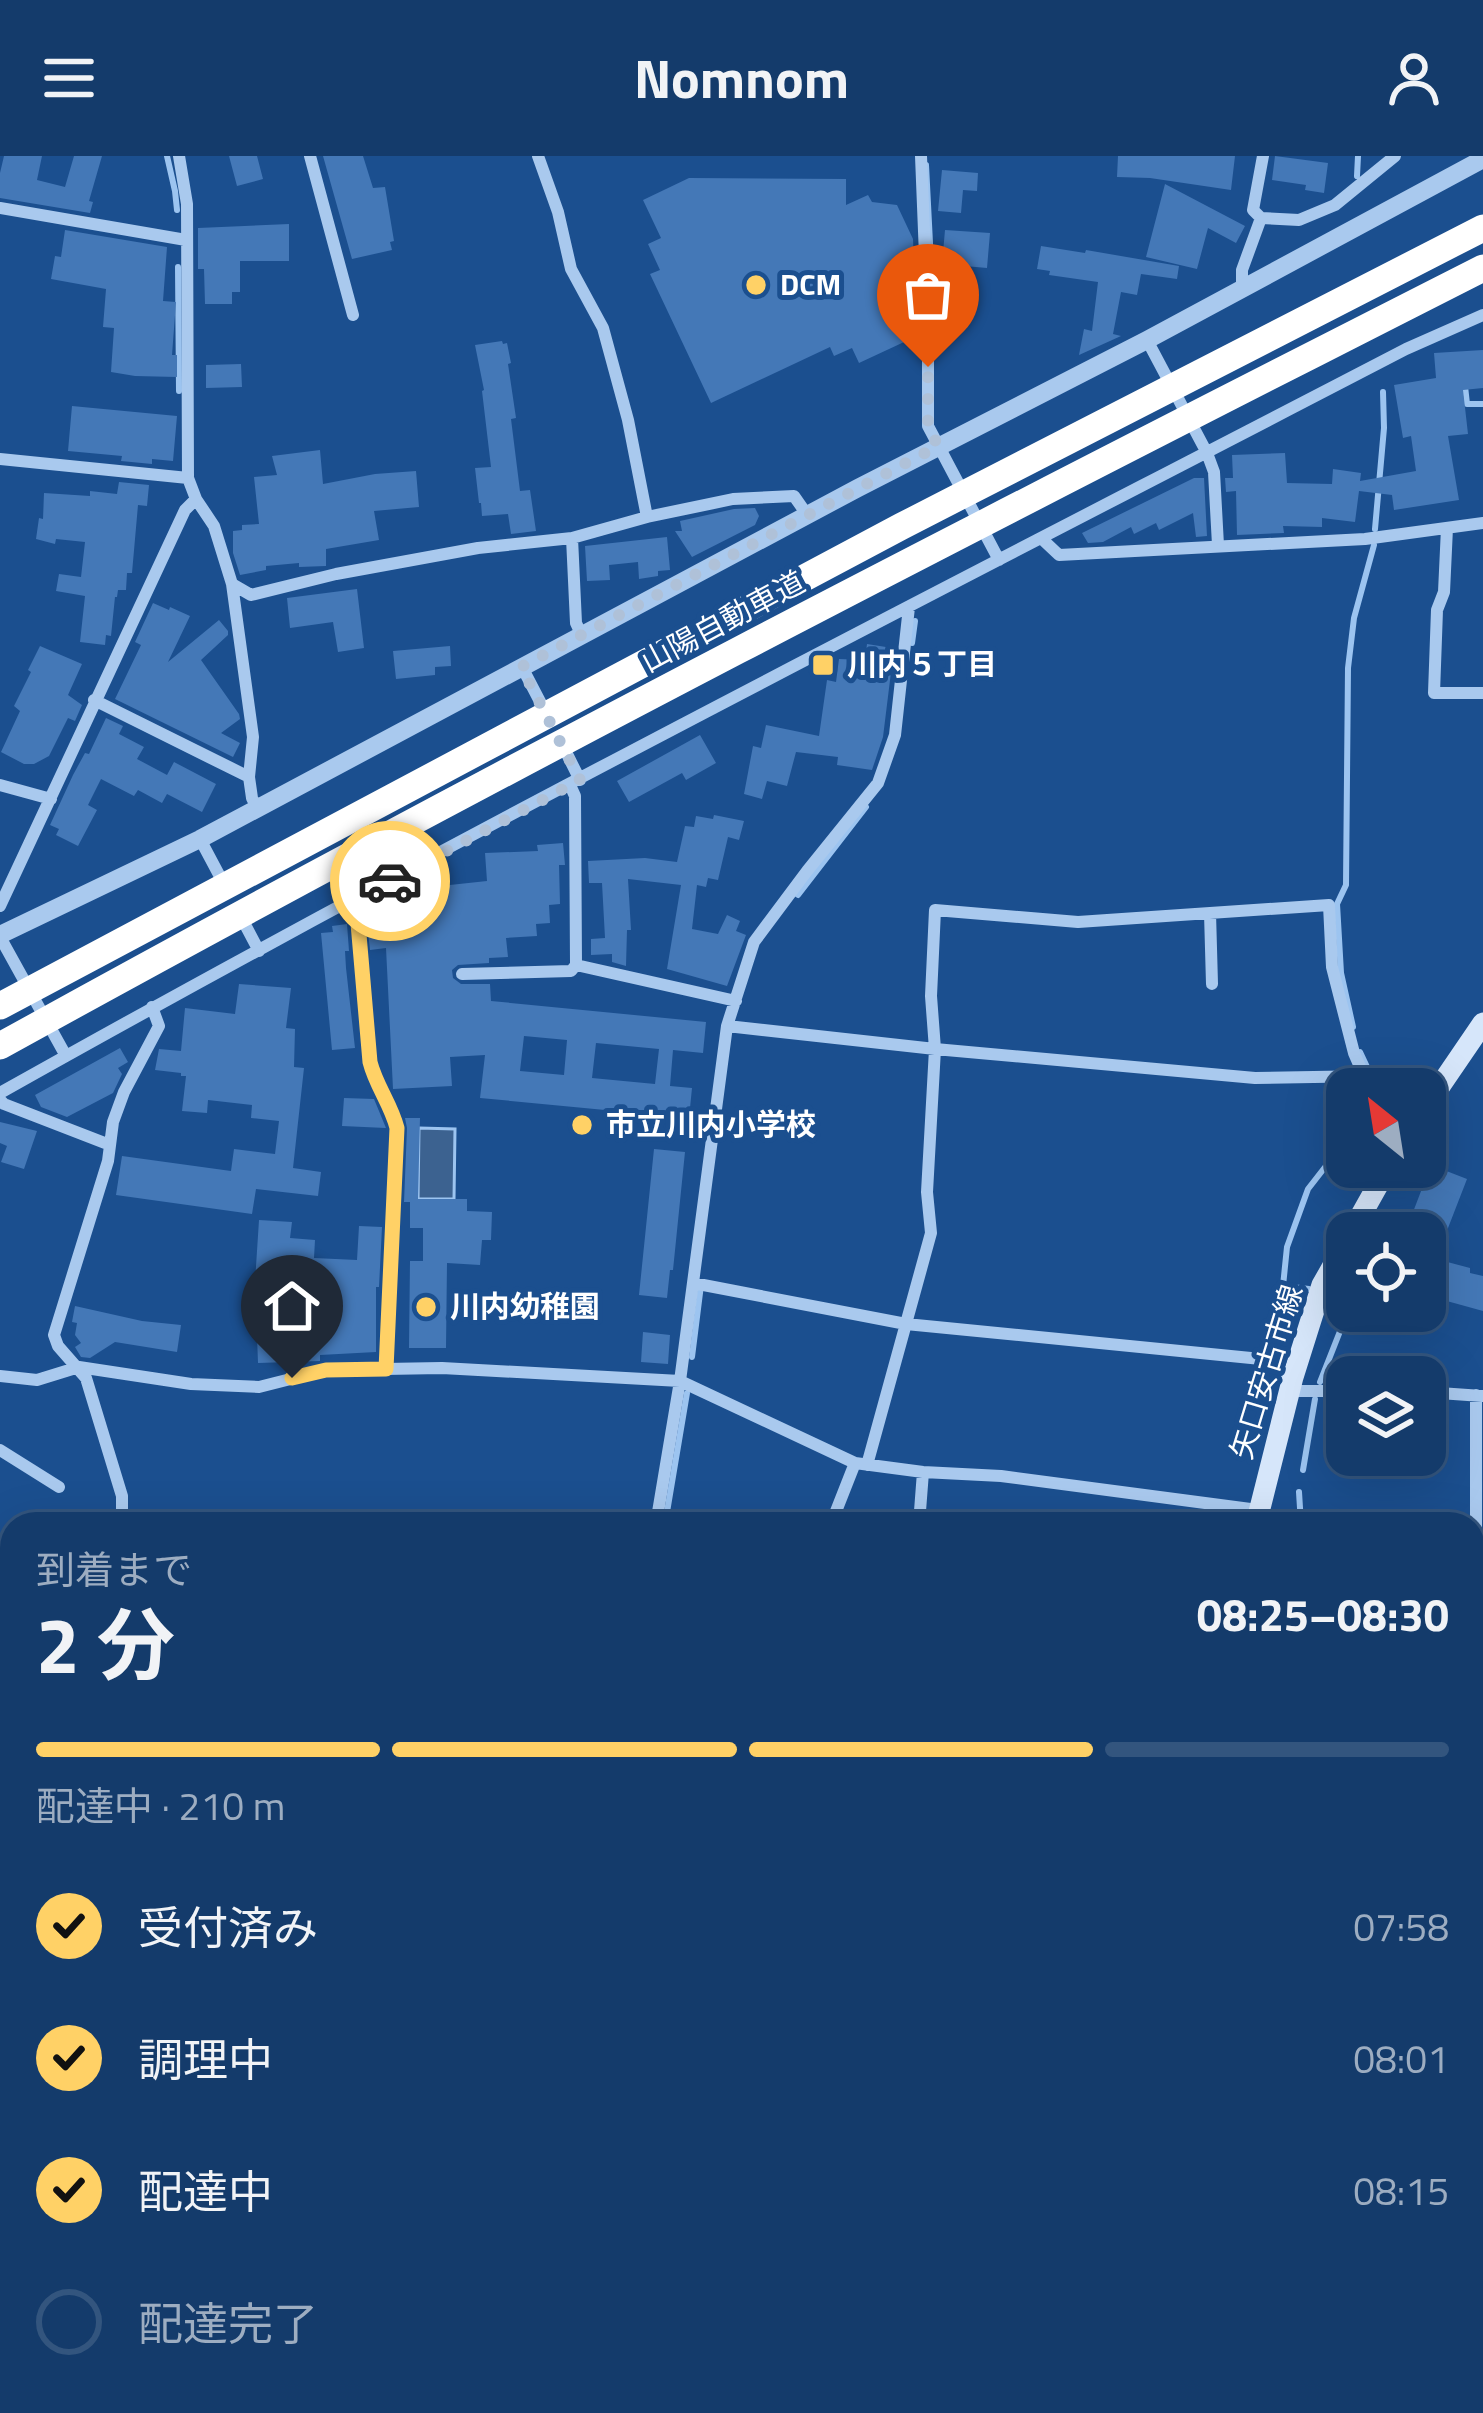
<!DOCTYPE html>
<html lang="ja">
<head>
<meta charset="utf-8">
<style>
  :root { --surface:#143b6b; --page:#214673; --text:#f1f3f6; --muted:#9dadc1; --line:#33557e; --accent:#ffd166 }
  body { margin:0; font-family:"Titillium Web","Noto Sans JP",sans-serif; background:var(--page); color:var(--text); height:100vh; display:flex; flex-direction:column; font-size:45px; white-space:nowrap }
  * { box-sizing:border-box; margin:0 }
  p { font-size:39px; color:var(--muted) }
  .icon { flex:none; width:66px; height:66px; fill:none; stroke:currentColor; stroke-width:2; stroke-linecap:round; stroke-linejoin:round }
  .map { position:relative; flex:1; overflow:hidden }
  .panel { position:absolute; left:0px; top:1356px; width:1485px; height:903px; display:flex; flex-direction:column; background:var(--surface); border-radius:36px 36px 0 0; box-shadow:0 12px 48px #0002,0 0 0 3px var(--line) }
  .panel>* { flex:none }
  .needle { width:78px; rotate:330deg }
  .tools { position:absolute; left:1326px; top:912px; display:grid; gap:24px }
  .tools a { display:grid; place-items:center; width:120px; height:120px; border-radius:24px; background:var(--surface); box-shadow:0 12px 48px #0002,0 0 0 3px var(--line); font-size:60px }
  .pin { position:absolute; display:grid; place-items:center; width:102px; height:102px; color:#fff; margin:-123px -51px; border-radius:50% 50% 50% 0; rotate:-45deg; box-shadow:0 0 12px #0007 }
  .pin .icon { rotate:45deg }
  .courier { position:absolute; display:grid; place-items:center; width:120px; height:120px; margin:-60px; border:9px solid #ffd166; border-radius:50%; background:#fff; color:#222; box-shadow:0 3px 15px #0007 }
  .head em { font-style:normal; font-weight:700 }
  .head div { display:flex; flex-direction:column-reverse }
  .head { display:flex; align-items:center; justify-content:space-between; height:204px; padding:0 36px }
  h1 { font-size:78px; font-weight:700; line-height:90px }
  .bar { display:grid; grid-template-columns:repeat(4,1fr); gap:18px 12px; align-content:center; height:144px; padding:0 36px }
  .bar i { height:15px; border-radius:9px; background:var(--line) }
  .bar .on { background:var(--accent) }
  .bar p { grid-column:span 4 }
  ol { padding:0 36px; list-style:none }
  li { display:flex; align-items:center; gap:36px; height:132px }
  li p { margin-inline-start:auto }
  li .icon { padding:12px; border-radius:50%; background:var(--accent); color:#111; stroke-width:4 }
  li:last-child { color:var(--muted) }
  li i { width:66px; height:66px; border:6px solid var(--line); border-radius:50% }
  header { display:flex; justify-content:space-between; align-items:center; height:156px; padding:0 36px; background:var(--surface); font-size:54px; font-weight:700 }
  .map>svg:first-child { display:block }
  .water { fill:#3c6290; stroke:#9cc4f0; stroke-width:3 }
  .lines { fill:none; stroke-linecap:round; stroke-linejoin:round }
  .stream { stroke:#9cc4f0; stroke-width:6 }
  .building { fill:#4478b7; fill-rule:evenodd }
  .minor { stroke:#a9c9ee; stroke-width:12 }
  .tertiary { stroke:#a9c9ee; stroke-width:18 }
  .secondary { stroke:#d6e6fa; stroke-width:21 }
  .motorway-bridge { stroke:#fff; stroke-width:27 }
  .done { stroke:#afc1d8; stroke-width:12; stroke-dasharray:0 21.6 }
  .route { stroke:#ffd166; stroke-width:15 }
  .poi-dot { fill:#ffd166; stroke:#1b4f8f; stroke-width:4.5 }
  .labels { text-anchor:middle; stroke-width:10; stroke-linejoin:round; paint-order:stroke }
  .poi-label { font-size:30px; font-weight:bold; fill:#fff; stroke:#1b4f8f; text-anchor:start }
  .street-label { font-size:30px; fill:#fff; stroke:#1b4f8f }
</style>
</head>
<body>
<header><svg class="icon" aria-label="menu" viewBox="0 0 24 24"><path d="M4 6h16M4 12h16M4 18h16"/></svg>Nomnom<svg class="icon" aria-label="person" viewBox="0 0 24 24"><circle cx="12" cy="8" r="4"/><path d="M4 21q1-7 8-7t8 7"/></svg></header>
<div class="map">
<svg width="1483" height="2257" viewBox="0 0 1483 2257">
  <rect width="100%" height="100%" fill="#1b4f8f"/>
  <path class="water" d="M419 972 455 973 454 1043H418Z"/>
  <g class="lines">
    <path class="stream" d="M167 0 175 35 177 54
      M926 9 933 146
      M1357 20 1358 0
      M178 111 179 235
      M1465 230 1467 248H1483
      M1375 373 1384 272 1383 236
      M912 487 915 465
      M798 739 866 651
      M1353 871 1341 817 1337 748 1346 729 1348 512 1354 462 1374 389
      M1360 896 1368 913
      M1309 1133 1283 1130 1287 1091 1308 1033 1347 983
      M692 1201 701 1129
      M1320 1226 1348 1155
      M1303 1314 1315 1243
      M1299 1336 1301 1368
      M665 1368 687 1237
      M1473 1705 1483 1714
      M425 2257 432 2247"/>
  </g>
  <path class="building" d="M4 0H42L37 24 65 31 74 0H102L89 45 93 46 90 57 0 42V17Z
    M229 0H257L263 23 237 30Z
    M323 0H363L373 32 385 31 394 85 390 86 392 94 352 103Z
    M1118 0H1235L1231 34 1150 22 1117 21Z
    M1275 0 1328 7 1324 37 1305 34 1306 29 1272 24Z
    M942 14 978 17 977 35 963 34 961 57 938 55Z
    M689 22 846 23V49L868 39 872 46 897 49 913 83 917 180 859 207 852 192 834 200 830 191 711 247 650 118 660 114 648 88 661 82 643 44Z
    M1165 28 1245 70 1236 87 1208 72 1197 113 1146 101Z
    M289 68V105H240V136H232V148H205L204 113H198V72Z
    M65 74 167 91 163 145 176 146 172 199H177V221L135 220 111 216 114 172 103 171 106 133 51 123 55 100 61 101Z
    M945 74 990 77 987 112 942 108Z
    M1041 90 1085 97 1086 94 1179 110 1177 123 1141 118 1137 139 1121 136 1113 178 1121 180 1079 199 1084 173 1092 175 1098 126 1049 119 1050 115 1037 113Z
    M502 185 503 188 507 187 511 207 508 208 516 262 511 263 520 335 530 334 536 375 511 378 508 358 482 360 481 347H479L475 312 491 311 482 235 484 234 475 189Z
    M1483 194V232L1463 234 1468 278 1448 280 1459 344 1394 354 1392 339 1359 335 1355 366 1322 362V371L1283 370 1284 377 1237 379 1236 335 1226 336 1225 322H1233L1232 299 1285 297 1287 327 1332 328 1333 313 1361 317 1360 325 1416 315 1411 280 1403 282 1394 229 1436 222 1434 197Z
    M241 208 242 231 206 232V209Z
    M72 250 177 260 173 305 152 303V308L121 305 122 300 68 295Z
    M320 294 323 328 375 318 416 315 419 351 374 355 379 384 326 393V410L299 411V407L266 410V414L240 419 233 397V375L242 374V369L259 368 254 321 277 319 272 300Z
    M1194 322H1204L1207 380 1196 381 1193 357 1159 374 1156 367 1134 378 1131 371 1103 386 1088 387 1082 377Z
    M119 326 149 329 147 350 138 349 132 417H127L126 434H118L117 441H115L111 480 106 479 105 489 80 486 85 440 56 435 59 418 81 421 85 386 56 383 55 388 36 383 39 362 43 363 44 337 90 340V335L117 338Z
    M755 352 759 360 755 369 692 401 675 375H682L680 365 734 353Z
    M667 381 670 414 658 415V420L639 423 638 406 609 409 610 424 587 425 585 390Z
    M357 433 364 492 338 496 333 466 290 472 287 442Z
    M153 447 169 454 170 451 190 460 168 506 219 464 228 475V479L201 504 239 558 240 563 221 577 240 587 233 601 115 543 141 489 135 486Z
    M867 488 886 491 884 507 892 508 883 581 872 614 837 609 838 601 796 596 787 630 767 625 762 643 744 638 753 590 761 592 766 569 819 580 827 524 836 526 839 503 865 504Z
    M40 490 82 508 68 539 82 549 75 565 68 562 49 600 34 608H24L1 596 20 555 14 550 31 516 28 514Z
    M450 490 451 510 435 511V519L396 523 393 495Z
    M106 562 123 570 119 578 144 591 137 603 167 619 174 606 216 628 202 656 167 638 162 647 138 634 134 640 101 623 88 649 97 654 78 690 56 679 59 673 50 669 73 619 85 597 89 598Z
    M700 579 716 607 686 624 682 617 629 646 617 625Z
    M714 659 744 665 739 684 728 681 718 724 708 722 706 731 697 729 692 773 718 778 727 759 740 765 736 775 746 779 727 830 667 813 681 729 628 723 631 774H627L626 810 612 806V798L591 799V783L605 782 602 727H589L588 705 645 702 677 706 685 670 694 671 696 660 713 663Z
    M563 687 565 709H559L560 748 549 749 550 767 536 768 537 780 506 782 508 801 489 802V807L458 809 452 814 453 822 461 828H490L491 845 706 866 703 897 673 894 670 930 692 932 689 962 480 942 485 899 450 901 452 930 393 933 386 792 370 794 368 776 396 774 394 735 487 725 485 697 538 695 537 689ZM524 880 567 884 564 919 520 915ZM596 887 659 893 655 928 592 922Z
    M347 768 349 795H345L346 812 355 892 332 894 321 777 333 776 332 770Z
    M239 828 291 832 286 872 295 873 294 911 304 912 293 1012 321 1016 318 1040 256 1033 252 1058 116 1039 122 1000 231 1015 234 993 275 998 279 965 251 962 252 949 208 944 207 957 182 955 186 920H181V917L155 914 159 893 181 895 185 852 235 858Z
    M120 892 128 906 118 912 122 918 113 937 67 961 41 951 35 939Z
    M344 942 374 943 386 972 342 970Z
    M405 962H420L418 1043H467V1055L492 1056 491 1084H482L480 1109 447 1107 446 1192H409L410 1105H423V1072H410V1046H404L407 972Z
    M0 966 37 975 24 1013 1 1006 7 990 0 987Z
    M654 993 685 996 673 1114H670L667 1142 639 1139Z
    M1431 1009 1467 1023 1436 1103 1470 1112V1117L1483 1120V1155L1425 1139V1077H1405Z
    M259 1064 292 1066 290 1082 315 1084 314 1102 357 1104 359 1070 382 1071 379 1131H376V1196L320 1199V1205L258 1207 255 1126Z
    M75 1150 142 1165 181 1169 177 1196 115 1186 90 1202 81 1201 75 1191 81 1187 75 1179 77 1167 72 1166Z
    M643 1176 670 1179 668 1208 641 1206Z"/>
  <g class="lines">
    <path class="minor" d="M179 0 187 48 188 322 196 343 214 370 232 428 253 581 249 621 252 642 257 652
      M310 0 353 159
      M538 0 558 56 571 113 603 172 628 264 647 361
      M921 0 928 175V270L999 404
      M0 52 186 84
      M1261 62 1253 54 1263 0
      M1242 133V114L1261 62 1299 64 1335 49 1395 0
      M1147 184 1207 297 1214 316 1218 389
      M0 303 188 322
      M1447 372 1444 436 1437 454 1434 537H1483
      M572 382 576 467 582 480
      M1042 383 1059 399 1365 383 1483 367
      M232 428 251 439 336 418 478 392 572 382 647 361 733 343 794 340 808 360
      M522 511 547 559
      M94 544 249 621
      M562 588 580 624
      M0 629 51 643
      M570 629 575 640 576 809 736 845
      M200 683 225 730
      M355 744 370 906C375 930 391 948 397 972L386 1213
      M0 750 185 354 196 343
      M1210 757 1212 828
      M240 759 259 795
      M0 781 66 900
      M462 818 571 815 576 809
      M727 870 935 893 1255 922 1372 920 1387 933
      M0 937C462 677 936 437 1406 193L1483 159
      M0 944 4 948 110 989
      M693 1127 906 1168 1261 1203 1293 1221
      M0 1220 37 1224 79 1211 191 1228 259 1231 326 1214 442 1212 680 1225 855 1307 923 1316 1001 1320 1258 1354
      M1288 1235H1347
      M1425 1236 1482 1240
      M0 1294 59 1331
      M867 1309 931 1077 927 1036 935 893 931 840 935 754 1078 766 1329 749 1332 811 1354 897 1364 920
      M122 1368V1340L86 1222 58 1190 54 1179 108 1005 113 966 124 936 159 870 152 851
      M656 1368 680 1225 727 870 754 786 807 715 878 627 895 579 909 451
      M831 1368 855 1307
      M919 1368 923 1316
      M1476 1390V1239
      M0 1490 12 1496
      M0 1695 12 1657
      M1473 1737 1483 1738
      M0 1865 12 1859
      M1473 2079 1483 2083
      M0 2084 12 2080
      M298 2247 299 2257
      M546 2247V2257
      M765 2247 779 2257
      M1248 2247 1303 2257
      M141 2257V2247
      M436 2257 441 2247
      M632 2257 661 2247
      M1475 2257 1483 2240"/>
    <path class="tertiary" d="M0 779 200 683 858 332 1147 184 1483 3"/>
    <path class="secondary" d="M1425 952 1483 867
      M1351 1077 1388 1011
      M1256 1368 1293 1221 1322 1129 1347 1085
      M1065 2257 1070 2247"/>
    <path class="motorway-bridge" d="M0 850 902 370 1483 72
      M0 890C488 620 985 365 1483 112"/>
  </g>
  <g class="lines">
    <path class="done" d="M390 725 580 624 521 511 938 290 928 270V211"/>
    <path class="route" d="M292 1222 326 1214 386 1213 397 972C391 948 376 930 370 906L356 744 390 725"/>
  </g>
  <g class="poi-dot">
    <circle cx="756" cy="129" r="12"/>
    <rect x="811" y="497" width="24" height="24" rx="6"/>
    <circle cx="582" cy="969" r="12"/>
    <circle cx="426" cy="1151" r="12"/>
  </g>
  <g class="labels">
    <g class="poi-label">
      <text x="780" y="139">DCM</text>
      <text x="847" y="519">川内５丁目</text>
      <text x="606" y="979">市立川内小学校</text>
      <text x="450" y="1161">川内幼稚園</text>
    </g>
    <g class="street-label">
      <text transform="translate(723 466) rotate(-28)" y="10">山陽自動車道</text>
      <text transform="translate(1267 1216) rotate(-73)" y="10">矢口安古市線</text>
    </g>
  </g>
</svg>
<div class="tools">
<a><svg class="needle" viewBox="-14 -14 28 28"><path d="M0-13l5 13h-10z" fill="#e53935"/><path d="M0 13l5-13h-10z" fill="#9dadc1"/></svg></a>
<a><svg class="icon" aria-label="locate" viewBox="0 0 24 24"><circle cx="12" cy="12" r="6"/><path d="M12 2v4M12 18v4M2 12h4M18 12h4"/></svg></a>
<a><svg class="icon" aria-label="layers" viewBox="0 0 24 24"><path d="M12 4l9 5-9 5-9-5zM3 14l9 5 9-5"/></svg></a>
</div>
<div class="pin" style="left:928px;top:211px;background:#ea580c"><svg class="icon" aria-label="bag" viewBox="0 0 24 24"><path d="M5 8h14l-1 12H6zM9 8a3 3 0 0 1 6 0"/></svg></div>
<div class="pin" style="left:292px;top:1222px;background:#1f2937"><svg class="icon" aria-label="home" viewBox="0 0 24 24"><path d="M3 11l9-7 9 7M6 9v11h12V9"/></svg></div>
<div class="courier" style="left:390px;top:725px"><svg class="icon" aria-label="car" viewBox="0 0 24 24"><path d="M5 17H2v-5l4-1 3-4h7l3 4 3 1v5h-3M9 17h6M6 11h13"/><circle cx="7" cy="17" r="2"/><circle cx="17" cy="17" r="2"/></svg></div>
<section class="panel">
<div class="head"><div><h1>2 分</h1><p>到着まで</p></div><em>08:25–08:30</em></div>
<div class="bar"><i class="on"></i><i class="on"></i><i class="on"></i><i></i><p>配達中 · 210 m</p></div>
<ol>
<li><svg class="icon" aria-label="check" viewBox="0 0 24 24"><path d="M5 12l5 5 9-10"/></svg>受付済み<p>07:58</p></li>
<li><svg class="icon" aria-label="check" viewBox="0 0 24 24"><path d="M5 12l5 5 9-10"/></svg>調理中<p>08:01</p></li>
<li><svg class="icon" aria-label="check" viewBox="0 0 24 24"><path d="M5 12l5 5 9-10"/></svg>配達中<p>08:15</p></li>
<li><i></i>配達完了</li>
</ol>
</section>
</div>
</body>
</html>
